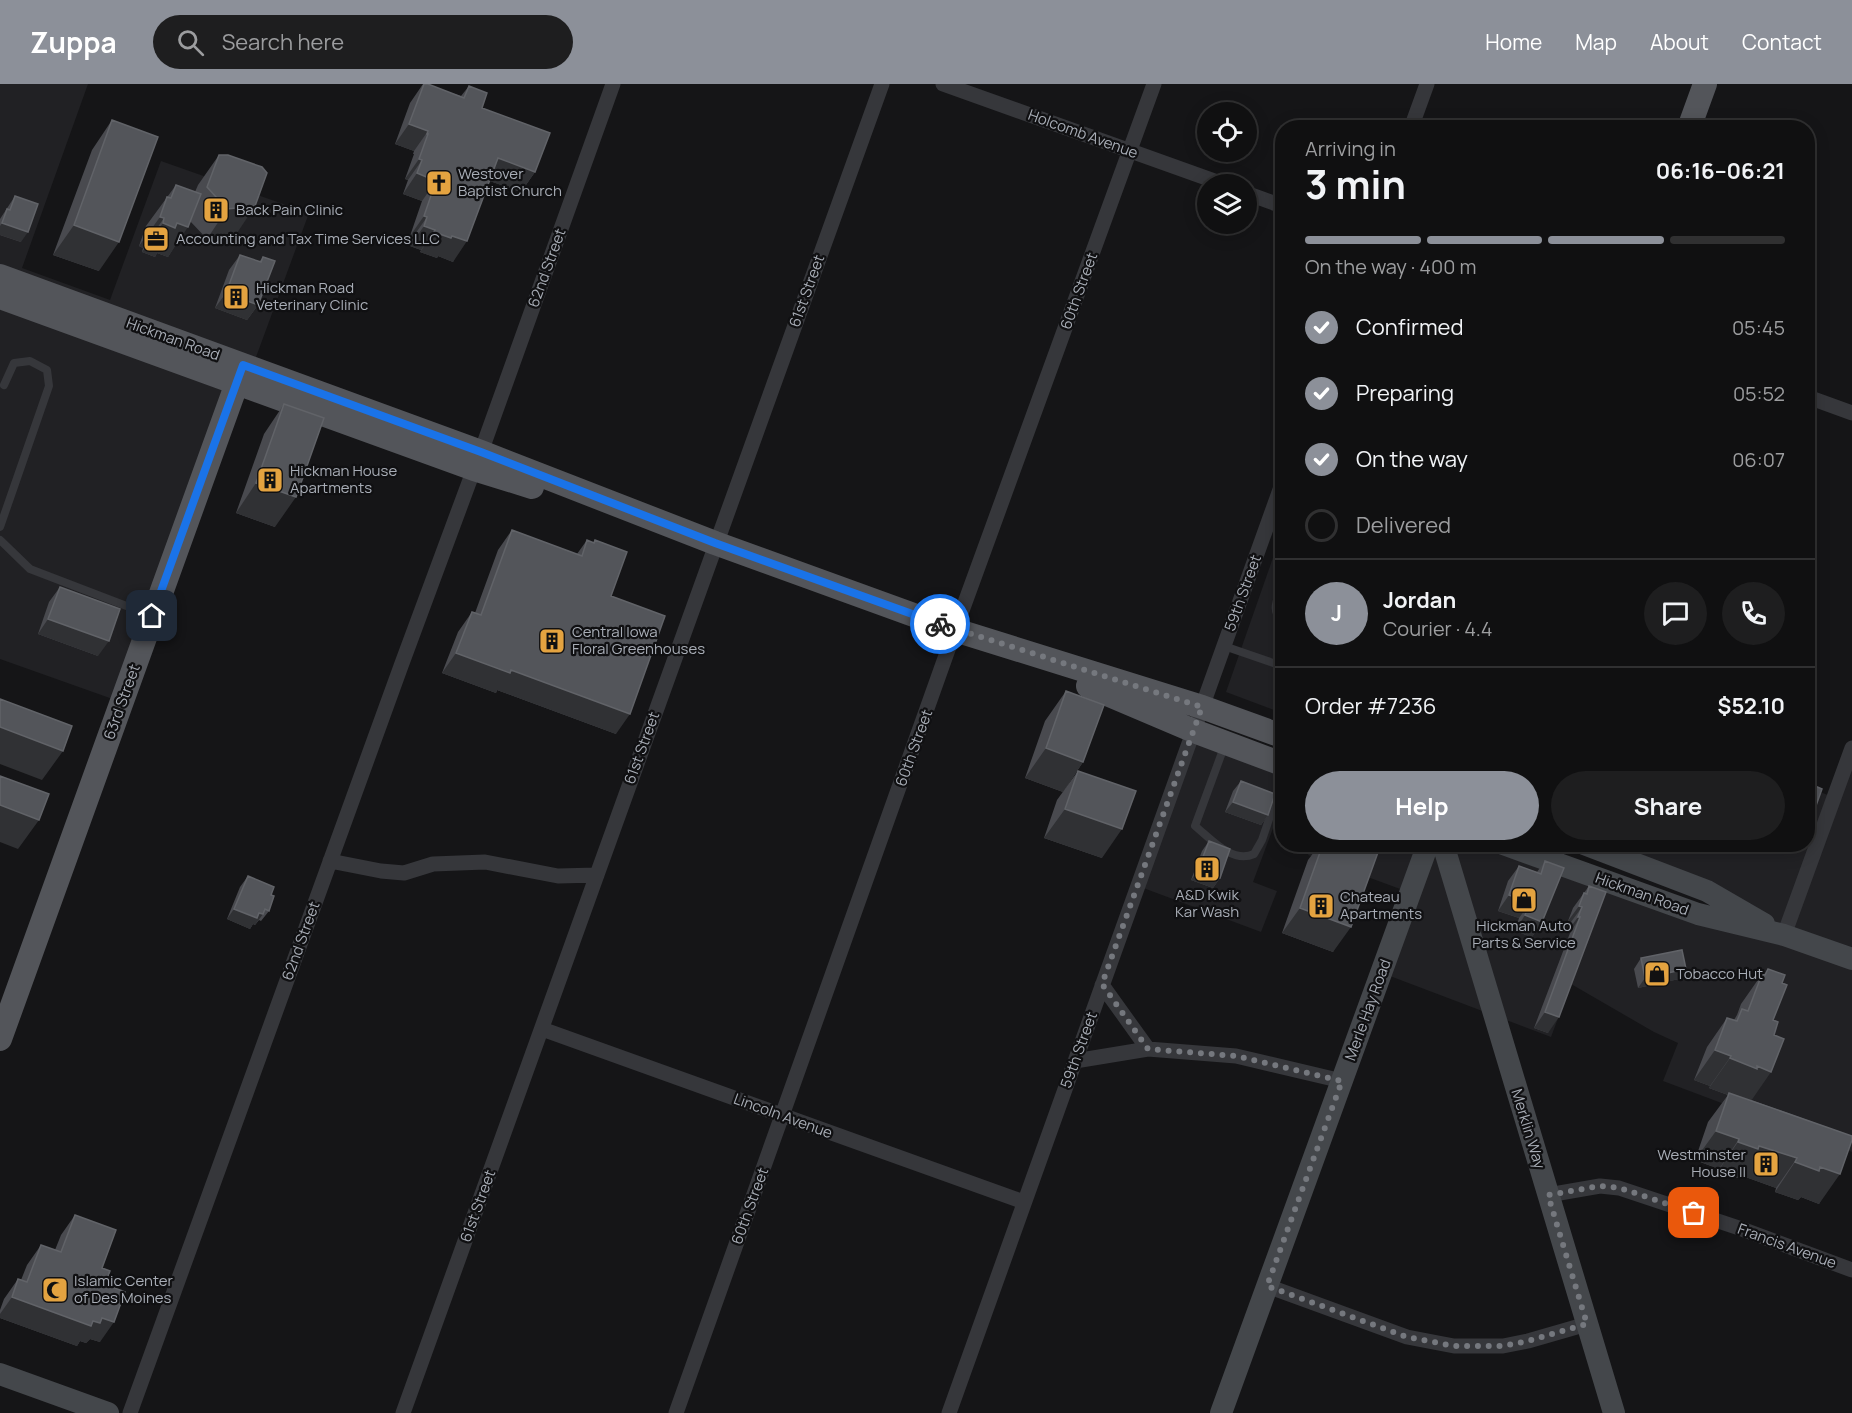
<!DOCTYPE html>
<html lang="en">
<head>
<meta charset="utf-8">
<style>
  :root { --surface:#101011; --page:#1e1e1f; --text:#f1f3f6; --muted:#9c9d9f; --line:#303031; --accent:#8c9099 }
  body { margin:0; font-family:Manrope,sans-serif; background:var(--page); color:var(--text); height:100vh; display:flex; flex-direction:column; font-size:22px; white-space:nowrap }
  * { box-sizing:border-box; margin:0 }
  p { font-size:20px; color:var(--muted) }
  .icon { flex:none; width:33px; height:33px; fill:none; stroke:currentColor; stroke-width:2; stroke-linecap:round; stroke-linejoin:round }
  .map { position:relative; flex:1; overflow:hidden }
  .details { position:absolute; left:1275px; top:36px; width:540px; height:732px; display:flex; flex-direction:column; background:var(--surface); border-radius:24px; box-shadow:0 3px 15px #0003,0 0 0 2px var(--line) }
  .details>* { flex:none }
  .buttons { position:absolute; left:1197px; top:18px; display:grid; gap:12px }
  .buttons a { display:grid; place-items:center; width:60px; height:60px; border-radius:50%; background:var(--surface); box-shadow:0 3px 15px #0003,0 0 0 2px var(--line); font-size:30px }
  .pin { position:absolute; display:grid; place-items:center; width:51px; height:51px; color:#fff; margin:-26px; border-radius:12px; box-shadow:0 3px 9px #0006 }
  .courier { position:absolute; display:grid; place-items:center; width:60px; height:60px; margin:-30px; border:4px solid #1a73e8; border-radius:50%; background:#fff; color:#222; box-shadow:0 2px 8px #0007 }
  .headline em { font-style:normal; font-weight:700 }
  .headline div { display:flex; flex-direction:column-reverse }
  .headline { display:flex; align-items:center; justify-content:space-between; height:102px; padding:0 30px }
  h1 { font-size:39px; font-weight:700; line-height:45px }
  .bar { display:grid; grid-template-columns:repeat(4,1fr); gap:9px 6px; align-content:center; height:72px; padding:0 30px }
  .bar i { height:8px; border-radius:4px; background:var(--line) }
  .bar .active { background:var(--accent) }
  .bar p { grid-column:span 4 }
  .line { display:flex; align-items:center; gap:15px; padding:0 30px; border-top:2px solid var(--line) }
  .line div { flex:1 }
  .round { display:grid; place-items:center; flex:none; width:63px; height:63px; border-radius:32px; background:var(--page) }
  ol { padding:0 30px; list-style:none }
  li { display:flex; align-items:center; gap:18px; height:66px }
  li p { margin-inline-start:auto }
  li .icon { padding:6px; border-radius:50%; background:var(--accent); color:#fff; stroke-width:4 }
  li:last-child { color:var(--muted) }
  li i { width:33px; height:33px; border:3px solid var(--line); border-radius:50% }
  .primary-button { display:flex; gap:12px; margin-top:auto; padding:12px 30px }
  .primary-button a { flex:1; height:69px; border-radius:36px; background:var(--accent); color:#fff; font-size:24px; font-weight:700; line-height:69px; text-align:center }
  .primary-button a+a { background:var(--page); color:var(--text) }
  header { display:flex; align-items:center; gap:36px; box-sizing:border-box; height:84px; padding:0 30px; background:var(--accent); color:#fff }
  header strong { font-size:28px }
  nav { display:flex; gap:33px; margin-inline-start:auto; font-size:21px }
  .search { width:420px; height:54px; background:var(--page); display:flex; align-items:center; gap:15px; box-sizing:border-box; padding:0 21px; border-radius:33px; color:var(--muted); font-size:22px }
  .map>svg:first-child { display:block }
  .built { fill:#212124 }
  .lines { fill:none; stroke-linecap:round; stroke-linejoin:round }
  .lane { stroke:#36373b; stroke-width:8 }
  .street { stroke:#36373b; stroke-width:15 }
  .secondary { stroke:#44474b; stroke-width:22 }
  .primary { stroke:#53555a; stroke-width:24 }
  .wall { fill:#494a4f }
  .shaded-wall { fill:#303134 }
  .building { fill:#53555a; stroke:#616368; stroke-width:1.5 }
  .done { stroke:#75787e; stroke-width:6; stroke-dasharray:0 10.8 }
  .route { stroke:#1a73e8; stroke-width:8 }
  .labels { text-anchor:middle; stroke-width:4.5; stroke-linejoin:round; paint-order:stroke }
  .street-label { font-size:15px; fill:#a8adb6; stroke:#101012 }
  .poi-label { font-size:15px; fill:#a8adb6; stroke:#101012; text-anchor:start }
</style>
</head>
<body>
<header>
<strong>Zuppa</strong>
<div class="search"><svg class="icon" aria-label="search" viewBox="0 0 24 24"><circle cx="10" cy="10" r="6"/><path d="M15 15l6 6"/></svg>Search here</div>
<nav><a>Home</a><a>Map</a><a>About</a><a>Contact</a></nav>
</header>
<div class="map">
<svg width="1852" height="1329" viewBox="0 0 1852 1329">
  <rect width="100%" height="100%" fill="#151517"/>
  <path class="built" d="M0 0H88L22 184 110 216 161 77 309 129 252 284 0 192Z
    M0 213 237 299 121 618 0 575Z
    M1282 448V629L1226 608Z
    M1194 647 1282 680V720L1253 798 1277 807 1261 848 1138 802Z
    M1852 683V1068L1663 997 1678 959 1654 948 1571 900 1551 953 1382 889 1411 809 1308 771 1312 761H1503L1781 850 1584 761 1808 760V704L1834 713Z"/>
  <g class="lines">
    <path class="lane" d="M0 443 49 302 47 286 30 277 14 279 4 301
      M0 456 30 485 150 531
      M1282 501C1278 515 1270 526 1282 537
      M1224 562 1282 582
      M1224 663 1195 742C1211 755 1232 780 1254 770L1262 756 1282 697"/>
    <path class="street" d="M943 0 1223 100
      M1411 44 1427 0
      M1246 109 1282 122
      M1808 313 1852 329
      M481 368 613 0
      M330 777 381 787 404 789 433 780 485 778 558 792 597 791
      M1784 851 1852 664
      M1102 901 1148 965
      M542 945 1024 1118
      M1075 977 1148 965 1236 972 1342 997
      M1548 1111 1600 1102 1619 1104 1739 1144 1852 1186
      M1267 1202 1407 1253 1454 1262H1503L1528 1257 1587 1240
      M130 1329 401 582 474 385
      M403 1329 882 0
      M676 1329 955 546 1154 0
      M949 1329 1282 400"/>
    <path class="secondary" d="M1443 760 1614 1329
      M1503 760 1698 830 1784 851 1852 875
      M1584 760 1707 807 1764 840
      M0 1290 108 1329
      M1221 1329 1428 760"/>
    <path class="primary" d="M1689 44 1705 0
      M0 192 481 368 715 459 955 546 1202 623 1282 652
      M0 213 474 385 532 403
      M1088 602 1194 647 1282 680
      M0 955 242 285"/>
  </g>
  <path class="wall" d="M423 0 461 12 469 2 482 24 535 88 521 108 490 97 453 178 438 172 437 174 420 168 421 166 410 162 413 153 410 152 422 117 403 110 408 96 405 95 414 70H413L414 67 395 60 410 19Z
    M112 36 99 187 53 171 92 66Z
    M219 71 235 152 207 155 190 137 168 173 157 169 155 173 142 168 143 164 139 162 146 142 176 101 195 108 198 101Z
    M15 112 21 158 0 151V135Z
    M240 171 259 178 263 173 258 221 247 236 215 224 229 186Z
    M284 320 275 443 236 429 264 350Z
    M512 446 577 470 587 456 593 459 595 456 611 512 616 650 497 606 496 609 442 589 458 548 472 528 475 529 498 466Z
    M60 503 98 572 38 550 49 518Z
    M1066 607 1083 678 1063 708 1025 694 1045 637Z
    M1078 687 1102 774 1044 754 1057 716Z
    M1241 697 1268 731 1261 741 1225 728 1233 707Z
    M1209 757 1220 794 1213 804 1191 796 1202 767Z
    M1320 760H1384L1377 771 1333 868 1282 849 1308 776Z
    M1545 777 1542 838 1532 853 1515 847 1519 834 1498 827 1508 797 1519 782 1537 788Z
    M248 792 271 811 269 827 261 837 259 836 255 841 253 840 250 845 227 835 240 803Z
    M1589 802 1548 949 1534 944 1570 849 1567 848 1571 838 1568 837 1573 824Z
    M1641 874 1686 885 1679 895 1638 904 1634 885Z
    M1768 885 1782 899 1773 936 1751 1016 1852 1052 1819 1120 1801 1113 1798 1116 1775 1108 1776 1104 1740 1091 1738 1094 1718 1087 1719 1085 1695 1076 1708 1038 1728 1011 1709 1004 1710 1002 1694 996 1707 963 1727 934 1734 936 1737 931 1741 920 1762 890 1764 891Z
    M75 1131 102 1184 105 1200 100 1258 90 1255 86 1259 80 1257 77 1262 0 1234V1226L4 1215 18 1195 21 1196 27 1181 41 1161 55 1166 61 1151Z"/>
  <path class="shaded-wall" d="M409 40 428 47 414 67 395 60Z
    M498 74 535 88 521 108 484 95Z
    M419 75 422 76 408 96 405 95Z
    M417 89 436 97 422 117 403 110Z
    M255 122 235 152 207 155 227 125Z
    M424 132 427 133 413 153 410 152Z
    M160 133 164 134 143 164 139 162Z
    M2 139 28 148 21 158 0 151V142Z
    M163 139H177L188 143 168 173 157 169 155 173 142 168Z
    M74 141 119 158 99 187 53 171Z
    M424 142 435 146 421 166 410 162Z
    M434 148 452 152 467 157 453 178 438 172 437 174 420 168Z
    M226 209 258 221 247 236 215 224Z
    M256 399 296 413 275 443 236 429Z
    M48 535 109 557 98 572 38 550Z
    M456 569 511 586 630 630 616 650 497 606 496 609 442 589Z
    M0 643 63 667 42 696 0 680Z
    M1046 664 1083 678 1063 708 1025 694Z
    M1233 718 1268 731 1261 741 1225 728Z
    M0 721 39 736 18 765 0 758Z
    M1065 725 1122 745 1102 774 1044 754Z
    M1380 760H1384L1368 784Z
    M1758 760H1798L1791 770 1780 766 1778 768Z
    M1198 786 1220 794 1213 804 1191 796Z
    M1509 811 1530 819 1519 834 1498 827Z
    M1579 822 1582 823 1571 838 1568 837Z
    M1300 824 1351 843 1333 868 1282 849Z
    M234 825 259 829 263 830 255 841 253 840 250 845 227 835Z
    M1525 831 1542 838 1532 853 1515 847Z
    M1578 833H1580L1570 849 1567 848Z
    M1686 885 1679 895 1638 904 1645 894Z
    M1545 928 1559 933 1548 949 1534 944Z
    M1715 966 1731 972 1710 1002 1694 996Z
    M1730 974 1757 982 1771 988 1751 1017 1729 1009 1728 1011 1709 1004Z
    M1716 1047 1739 1055 1719 1085 1695 1076Z
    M1738 1058 1759 1062 1797 1074 1776 1104 1740 1091 1738 1094 1718 1087Z
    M1795 1078 1820 1083 1840 1090 1819 1120 1801 1113 1798 1116 1775 1108Z
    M12 1213 93 1237 102 1234 114 1238 100 1258 90 1255 86 1259 80 1257 77 1262 0 1234V1230Z"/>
  <path class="building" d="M424 0H428L464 14 469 2 487 9 482 24 550 49 535 88 498 74 467 157 452 152 451 154 434 148 435 146 424 142 427 133 424 132 436 97 417 89 422 76 419 75 428 50H427L428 47 409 40Z
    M112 36 158 53 119 158 74 141Z
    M219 71H228L262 83 267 89 255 122 227 125 207 103Z
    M176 101 201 110 188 143 177 139 175 144 163 139 164 134 160 133 167 113 171 114Z
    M15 112 38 120 28 148 2 139 7 125 10 126Z
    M240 171 261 178 263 173 275 177 258 221 226 209Z
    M284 320 324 334 296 413 256 399Z
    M512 446 582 472 587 456 594 459 595 456 627 468 611 512 665 532 630 630 511 586 510 589 456 569 472 528 481 531Z
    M60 503 120 525 109 557 48 535Z
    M1066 607 1104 621 1083 678 1046 664Z
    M0 615 72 642 63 667 0 643Z
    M1078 687 1136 707 1122 745 1065 725Z
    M0 692 49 710 39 736 0 721Z
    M1241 697 1275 710 1268 731 1233 718Z
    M1808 699 1822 705 1808 744Z
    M1209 757 1230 765 1220 794 1198 786Z
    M1323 760H1381L1351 843 1300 824Z
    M1545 777 1564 784 1542 838 1525 831 1530 819 1509 811 1519 782 1541 790Z
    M248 792 274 803 271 811 274 812 269 827 265 825 263 830 259 829 257 834 234 825Z
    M1589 802 1606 808 1559 933 1545 928 1580 833H1578L1582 823 1579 822 1584 809 1587 810Z
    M1682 866 1686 885 1645 894 1641 874Z
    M1768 885 1785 891 1782 899 1787 901 1773 936 1778 938 1774 951 1784 955 1771 988 1757 982V985L1730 974 1731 972 1715 966 1727 934 1737 937 1742 925 1748 927 1762 890 1765 891Z
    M1729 1009 1852 1052V1056L1840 1090 1820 1083 1819 1087 1795 1078 1797 1074 1759 1062 1758 1065 1738 1058 1739 1055 1716 1047Z
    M75 1131 116 1146 102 1184 110 1187 105 1200 125 1208 114 1238 102 1234 100 1239 93 1237 91 1242 12 1213 18 1195 27 1198 41 1161 61 1168Z"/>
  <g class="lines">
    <path class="done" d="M940 540 1202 623 1102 900 1148 965 1236 972 1342 997 1267 1202 1407 1253 1454 1262H1503L1528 1257 1587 1240 1548 1111 1600 1102 1620 1104 1694 1129"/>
    <path class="route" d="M152 532 243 281 481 368 715 459 940 540"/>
  </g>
  <defs>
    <symbol id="church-square" viewBox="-11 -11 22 22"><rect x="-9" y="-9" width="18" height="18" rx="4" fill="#e4a340" stroke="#101012"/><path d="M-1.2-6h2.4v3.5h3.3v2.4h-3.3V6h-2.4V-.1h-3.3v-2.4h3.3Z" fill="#111"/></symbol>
    <symbol id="building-square" viewBox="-11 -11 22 22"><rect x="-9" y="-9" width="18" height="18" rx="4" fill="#e4a340" stroke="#101012"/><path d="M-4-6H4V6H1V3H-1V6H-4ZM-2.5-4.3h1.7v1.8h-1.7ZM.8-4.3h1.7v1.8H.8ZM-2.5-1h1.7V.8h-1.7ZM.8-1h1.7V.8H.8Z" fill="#111"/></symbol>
    <symbol id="office-square" viewBox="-11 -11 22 22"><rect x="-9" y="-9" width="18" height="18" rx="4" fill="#e4a340" stroke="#101012"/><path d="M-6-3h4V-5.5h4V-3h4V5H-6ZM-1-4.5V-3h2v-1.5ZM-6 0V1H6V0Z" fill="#111"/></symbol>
    <symbol id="shop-square" viewBox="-11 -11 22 22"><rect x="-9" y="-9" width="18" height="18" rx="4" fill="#e4a340" stroke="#101012"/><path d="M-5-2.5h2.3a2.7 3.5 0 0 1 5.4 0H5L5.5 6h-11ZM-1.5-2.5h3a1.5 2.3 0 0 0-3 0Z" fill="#111"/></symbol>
    <symbol id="mosque-square" viewBox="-11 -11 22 22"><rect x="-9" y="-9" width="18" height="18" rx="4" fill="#e4a340" stroke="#101012"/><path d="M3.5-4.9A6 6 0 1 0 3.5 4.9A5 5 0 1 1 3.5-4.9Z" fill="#111"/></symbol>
  </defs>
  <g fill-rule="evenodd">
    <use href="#church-square" x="424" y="84" width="30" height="30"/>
    <use href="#building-square" x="201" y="111" width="30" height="30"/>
    <use href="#office-square" x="141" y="140" width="30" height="30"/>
    <use href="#building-square" x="221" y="198" width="30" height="30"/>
    <use href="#building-square" x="255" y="381" width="30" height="30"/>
    <use href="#building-square" x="537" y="542" width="30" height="30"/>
    <use href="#building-square" x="1192" y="770" width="30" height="30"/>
    <use href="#shop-square" x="1509" y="801" width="30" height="30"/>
    <use href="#building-square" x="1306" y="807" width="30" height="30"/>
    <use href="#shop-square" x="1642" y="875" width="30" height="30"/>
    <use href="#building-square" x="1751" y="1065" width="30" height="30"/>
    <use href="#mosque-square" x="40" y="1191" width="30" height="30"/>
  </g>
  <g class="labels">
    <g class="street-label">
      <text transform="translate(1083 50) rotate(20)" y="5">Holcomb Avenue</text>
      <text transform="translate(547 184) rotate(-70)" y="5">62nd Street</text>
      <text transform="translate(807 207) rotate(-70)" y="5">61st Street</text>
      <text transform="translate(1079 207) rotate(-70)" y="5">60th Street</text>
      <text transform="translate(173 255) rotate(20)" y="5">Hickman Road</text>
      <text transform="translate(1243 509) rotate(-70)" y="5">59th Street</text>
      <text transform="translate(122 618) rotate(-70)" y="5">63rd Street</text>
      <text transform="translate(642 664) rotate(-70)" y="5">61st Street</text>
      <text transform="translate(914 664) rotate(-70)" y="5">60th Street</text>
      <text transform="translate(1642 810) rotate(20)" y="5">Hickman Road</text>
      <text transform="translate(301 857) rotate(-70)" y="5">62nd Street</text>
      <text transform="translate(1368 926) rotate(-70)" y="5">Merle Hay Road</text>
      <text transform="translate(1079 966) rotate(-70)" y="5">59th Street</text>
      <text transform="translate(783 1032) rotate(20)" y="5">Lincoln Avenue</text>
      <text transform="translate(1528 1045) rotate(73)" y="5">Merklin Way</text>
      <text transform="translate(478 1122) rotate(-70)" y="5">61st Street</text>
      <text transform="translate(750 1122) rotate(-70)" y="5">60th Street</text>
      <text transform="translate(1787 1162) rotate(20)" y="5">Francis Avenue</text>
    </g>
    <g class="poi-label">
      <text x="458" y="95">Westover<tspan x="458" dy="17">Baptist Church</tspan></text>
      <text x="236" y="131">Back Pain Clinic</text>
      <text x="176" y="160">Accounting and Tax Time Services LLC</text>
      <text x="256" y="209">Hickman Road<tspan x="256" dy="17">Veterinary Clinic</tspan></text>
      <text x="290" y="392">Hickman House<tspan x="290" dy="17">Apartments</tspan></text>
      <text x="572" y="553">Central Iowa<tspan x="572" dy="17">Floral Greenhouses</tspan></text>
      <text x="1207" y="816" text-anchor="middle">A&amp;D Kwik<tspan x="1207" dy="17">Kar Wash</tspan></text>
      <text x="1340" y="818">Chateau<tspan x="1340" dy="17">Apartments</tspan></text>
      <text x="1524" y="847" text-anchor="middle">Hickman Auto<tspan x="1524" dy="17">Parts &amp; Service</tspan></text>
      <text x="1676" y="895">Tobacco Hut</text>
      <text x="1746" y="1076" text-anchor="end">Westminster<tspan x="1746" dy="17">House II</tspan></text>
      <text x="74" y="1202">Islamic Center<tspan x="74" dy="17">of Des Moines</tspan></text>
    </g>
  </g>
</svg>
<div class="buttons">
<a><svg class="icon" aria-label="locate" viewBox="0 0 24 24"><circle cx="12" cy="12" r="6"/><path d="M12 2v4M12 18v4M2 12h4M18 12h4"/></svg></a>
<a><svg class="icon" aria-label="layers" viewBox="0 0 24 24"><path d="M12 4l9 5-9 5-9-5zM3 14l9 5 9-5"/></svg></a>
</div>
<div class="pin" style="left:1694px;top:1129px;background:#ea580c"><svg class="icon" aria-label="bag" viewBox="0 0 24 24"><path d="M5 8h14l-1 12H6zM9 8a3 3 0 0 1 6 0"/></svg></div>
<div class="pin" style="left:152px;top:532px;background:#1f2937"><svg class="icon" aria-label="home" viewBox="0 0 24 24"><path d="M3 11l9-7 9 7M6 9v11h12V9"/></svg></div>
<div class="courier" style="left:940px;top:540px"><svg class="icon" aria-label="bike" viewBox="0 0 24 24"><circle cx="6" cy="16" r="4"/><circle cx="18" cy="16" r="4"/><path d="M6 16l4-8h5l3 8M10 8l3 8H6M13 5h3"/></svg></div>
<section class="details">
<div class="headline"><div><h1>3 min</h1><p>Arriving in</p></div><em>06:16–06:21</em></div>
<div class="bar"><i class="active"></i><i class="active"></i><i class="active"></i><i></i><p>On the way · 400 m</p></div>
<ol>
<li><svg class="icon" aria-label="check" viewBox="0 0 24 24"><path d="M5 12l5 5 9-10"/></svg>Confirmed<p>05:45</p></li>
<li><svg class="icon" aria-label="check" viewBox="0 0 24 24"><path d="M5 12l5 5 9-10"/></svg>Preparing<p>05:52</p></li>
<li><svg class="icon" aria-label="check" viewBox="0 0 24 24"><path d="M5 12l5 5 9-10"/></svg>On the way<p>06:07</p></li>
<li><i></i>Delivered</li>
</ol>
<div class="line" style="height:108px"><b class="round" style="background:var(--accent);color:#fff">J</b><div><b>Jordan</b><p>Courier · 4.4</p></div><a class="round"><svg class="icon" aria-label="chat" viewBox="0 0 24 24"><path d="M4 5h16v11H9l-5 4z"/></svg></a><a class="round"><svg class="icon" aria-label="phone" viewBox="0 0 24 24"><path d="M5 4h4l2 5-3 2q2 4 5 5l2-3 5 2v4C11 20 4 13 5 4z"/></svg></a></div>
<div class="line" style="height:78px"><div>Order #7236</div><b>$52.10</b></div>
<div class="primary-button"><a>Help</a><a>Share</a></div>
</section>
</div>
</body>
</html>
